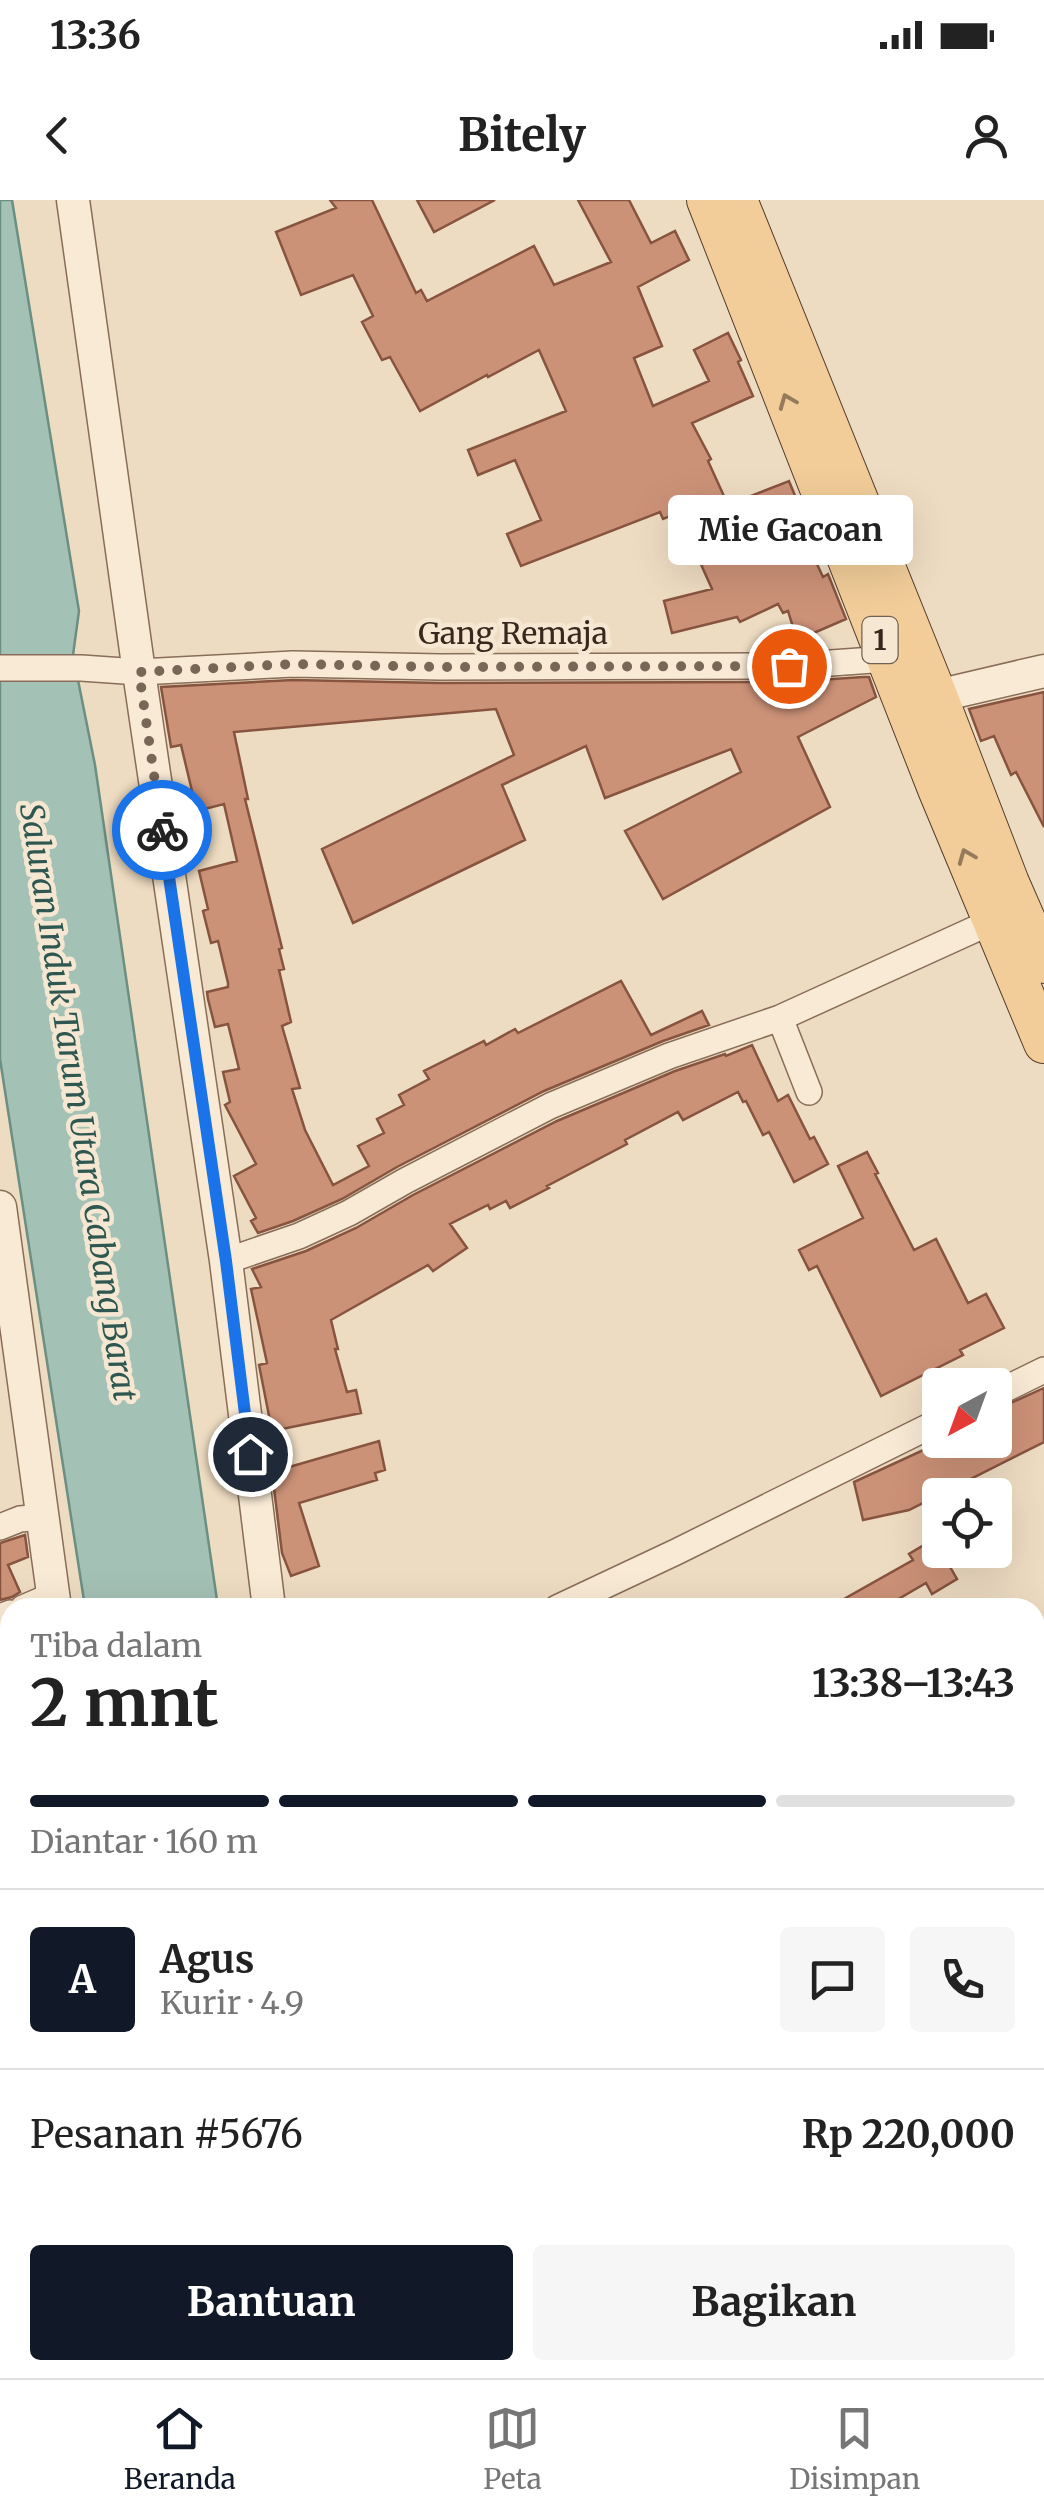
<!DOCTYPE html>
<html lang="id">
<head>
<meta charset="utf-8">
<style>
  :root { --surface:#fff; --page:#f6f6f6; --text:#222; --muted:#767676; --line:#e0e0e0; --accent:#111827 }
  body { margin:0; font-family:Merriweather,serif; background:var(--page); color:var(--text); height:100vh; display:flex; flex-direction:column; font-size:38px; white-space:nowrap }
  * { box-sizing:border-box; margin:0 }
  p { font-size:32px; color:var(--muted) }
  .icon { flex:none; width:55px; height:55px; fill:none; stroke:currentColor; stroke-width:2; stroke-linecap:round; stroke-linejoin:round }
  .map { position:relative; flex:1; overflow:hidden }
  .side { position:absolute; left:0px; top:1398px; width:1045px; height:782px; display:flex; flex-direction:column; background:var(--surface); border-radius:30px 30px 0 0; box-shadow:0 10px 40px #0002 }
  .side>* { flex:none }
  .needle { width:65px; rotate:221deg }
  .tools { position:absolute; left:922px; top:1168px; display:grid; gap:20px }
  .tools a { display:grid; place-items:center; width:90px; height:90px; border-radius:10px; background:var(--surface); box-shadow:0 10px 40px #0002; font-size:50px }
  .pin { position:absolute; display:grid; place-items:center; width:85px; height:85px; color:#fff; margin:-42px; border:5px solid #fff; border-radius:50%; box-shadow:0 2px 10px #0007 }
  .courier { position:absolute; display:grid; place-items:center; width:100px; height:100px; margin:-50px; border:8px solid #1a73e8; border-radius:50%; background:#fff; color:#222; box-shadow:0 2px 12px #0007 }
  .bubble { position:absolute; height:70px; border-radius:10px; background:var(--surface); box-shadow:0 10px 40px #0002; font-size:32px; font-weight:700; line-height:70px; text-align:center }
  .summary em { font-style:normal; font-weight:700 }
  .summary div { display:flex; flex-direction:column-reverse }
  .summary { display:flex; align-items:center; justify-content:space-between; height:170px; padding:0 30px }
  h1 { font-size:65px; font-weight:700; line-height:75px }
  .bar { display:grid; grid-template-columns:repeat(4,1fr); gap:15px 10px; align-content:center; height:120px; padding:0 30px }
  .bar i { height:12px; border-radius:8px; background:var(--line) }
  .bar .on { background:var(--accent) }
  .bar p { grid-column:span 4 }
  .line { display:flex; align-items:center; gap:25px; padding:0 30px; border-top:2px solid var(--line) }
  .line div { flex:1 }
  .round { display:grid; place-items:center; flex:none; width:105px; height:105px; border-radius:10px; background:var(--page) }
  .primary-button { display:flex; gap:20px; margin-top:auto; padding:20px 30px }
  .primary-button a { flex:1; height:115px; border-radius:10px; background:var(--accent); color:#fff; font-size:40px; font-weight:700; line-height:115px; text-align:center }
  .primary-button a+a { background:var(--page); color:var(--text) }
  .status { display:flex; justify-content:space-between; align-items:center; height:70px; padding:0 50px; background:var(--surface); direction:ltr }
  .status svg { height:28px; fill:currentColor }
  header { display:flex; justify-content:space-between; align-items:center; height:130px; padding:0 30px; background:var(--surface); font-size:45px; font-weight:700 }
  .tab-bar { display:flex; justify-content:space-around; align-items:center; height:140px; border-top:2px solid var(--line); background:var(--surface); font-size:28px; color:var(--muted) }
  .tab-bar a { display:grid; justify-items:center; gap:5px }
  .tab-bar .on { color:var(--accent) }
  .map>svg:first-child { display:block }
  .water { fill:#a4c1b5; stroke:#6b8f82; stroke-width:2.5 }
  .building { fill:#cc9278; stroke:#87543f; stroke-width:2.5 }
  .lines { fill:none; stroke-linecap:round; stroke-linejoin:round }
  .minor-casing { stroke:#886d59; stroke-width:28 }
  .tertiary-casing { stroke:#886d59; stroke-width:35 }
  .primary-casing { stroke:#553c2d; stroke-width:42 }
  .minor { stroke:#f9ead5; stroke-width:25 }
  .tertiary { stroke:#f9ead5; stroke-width:32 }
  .primary { stroke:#f2cd99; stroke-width:40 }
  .oneway { stroke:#957a5b }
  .done { stroke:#786657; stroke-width:10; stroke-dasharray:0 18 }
  .route { stroke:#1a73e8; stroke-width:12 }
  .labels { text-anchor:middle; stroke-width:9; stroke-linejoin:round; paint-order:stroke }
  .shield { fill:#f5e7d2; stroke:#716153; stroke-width:2.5 }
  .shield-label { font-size:28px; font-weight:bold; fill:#38271d }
  .street-label { font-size:30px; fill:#38271d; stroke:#f5e7d2 }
  .water-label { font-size:32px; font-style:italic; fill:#2d5750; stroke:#f5e7d2 }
</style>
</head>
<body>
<div class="status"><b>13:36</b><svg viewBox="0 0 49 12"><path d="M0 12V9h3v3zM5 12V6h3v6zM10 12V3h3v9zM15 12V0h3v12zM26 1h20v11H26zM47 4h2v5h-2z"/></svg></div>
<header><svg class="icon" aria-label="back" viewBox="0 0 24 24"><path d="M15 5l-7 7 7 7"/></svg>Bitely<svg class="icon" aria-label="person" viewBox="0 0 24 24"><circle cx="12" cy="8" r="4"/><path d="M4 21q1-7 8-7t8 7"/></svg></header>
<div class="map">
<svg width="1044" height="2178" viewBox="0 0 1044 2178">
  <rect width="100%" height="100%" fill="#eedcc2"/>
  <path class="water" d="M0 0H12L79 411 73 455 95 565 218 1407H85L0 859Z
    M202 2170H329L331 2178H203Z"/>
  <path class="building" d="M330 0H372L416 93 421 90 427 101 534 46 554 85 611 62 578 0H629L651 43 675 31 689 60 638 87 662 146 634 158 653 206 709 181 694 150 728 133 741 160 738 162 753 196 692 223 711 259 708 261 728 305 789 281 803 315 795 317 823 377 828 374 846 419 816 432 796 437 788 411 783 413 778 404 740 422 737 417 672 433 664 401 712 389 678 313 663 319 660 312 521 366 507 334 541 320 515 260 478 275 468 250 566 211 539 150 488 177 487 175 420 211 390 157 382 160 362 122 373 116 353 75 301 95 276 32 336 8Z
    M417 0H495L434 32Z
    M863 477H869L876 497 798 537 830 607 663 699 625 631 741 572 731 549 605 598 586 546 502 585 525 640 353 723 322 649 514 555 496 509 234 532 248 599H245L282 748 279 749 284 769 279 770 291 822 282 826 300 888 292 889 305 930 333 985 369 966 358 946 384 933 377 919 404 905 399 895 429 879 424 871 484 841 486 845 515 829 518 833 621 781 651 835 702 811 709 825 663 841 544 891 397 967 342 999 293 1021 258 1033 251 1021 256 1018 234 976 256 964 225 905 230 902 223 872 239 869 228 824 215 827 208 799 207 792 228 787V783L218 741 211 743 203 711 208 709 199 671 237 661 224 604 189 613 184 593 192 591 181 545 171 547 161 487 293 480 440 483 789 482Z
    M1044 492V627L1016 572 1011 575 994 536 981 541 969 509Z
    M752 845 778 901 788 895 810 939 814 937 828 964 794 982 769 932 763 935 746 901 743 902 738 892 683 920 678 912 625 940 627 944 547 986 549 988 510 1008 506 1001 490 1009 488 1005 450 1024 467 1048 433 1071 428 1065 331 1120 338 1149H335L347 1192 356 1190 361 1213 272 1231 259 1165 267 1163 251 1089 261 1087 252 1069 306 1051 356 1028 413 995 557 921 675 871 725 854 726 856Z
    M867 952 878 973 875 974 914 1050 936 1039 968 1103 986 1094 1004 1128 960 1150 963 1155 881 1196 817 1066 809 1070 799 1050 863 1018 838 966Z
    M1044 1188V1242L909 1310 863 1320 854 1282 945 1240H995V1210Z
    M379 1241 385 1270 375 1273 377 1280 299 1303 319 1366 291 1376 282 1353 272 1272Z
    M25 1335 28 1357 8 1365 20 1392 12 1397 0 1400V1343Z
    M934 1339 957 1379 932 1394 926 1383 883 1408H828L913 1360 909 1354Z"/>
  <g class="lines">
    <defs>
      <path id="minor" d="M0 468H81L139 472 293 464 440 467 789 466 887 459
        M780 818 809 892
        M226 1061 299 1036 349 1013 405 981 550 906 669 856 780 818 993 721
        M995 1194 1044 1170
        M0 1327 20 1319 43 1317
        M23 1408 53 1395
        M557 1408 676 1352 940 1221
        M0 1417 10 1413
        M1035 1673 1044 1668
        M0 1787 10 1780
        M0 2011 10 2012
        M0 2169 10 2160
        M130 2170 131 2178
        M769 2178 776 2170"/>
      <path id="tertiary" d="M73 0 139 472 226 1061 269 1408
        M937 496 1044 471
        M0 1007 55 1408
        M174 2170 175 2178
        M371 2170 372 2178"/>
      <path id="primary" d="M707 0 938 589 1044 843
        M737 0 937 496 1009 683 1044 763"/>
    </defs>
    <use href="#minor" class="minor-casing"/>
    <use href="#tertiary" class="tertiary-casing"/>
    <use href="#primary" class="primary-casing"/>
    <use href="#minor" class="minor"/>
    <use href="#tertiary" class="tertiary"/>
    <use href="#primary" class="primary"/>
  </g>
  <defs><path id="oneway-chevron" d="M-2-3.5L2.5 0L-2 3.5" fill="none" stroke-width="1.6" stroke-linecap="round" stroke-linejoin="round" transform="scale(2.5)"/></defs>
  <g class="oneway">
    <use href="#oneway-chevron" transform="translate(787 201) rotate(-112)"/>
    <use href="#oneway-chevron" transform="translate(966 656) rotate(-112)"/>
  </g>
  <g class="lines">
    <path class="done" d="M162 630 139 472 293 464 440 467 789 466"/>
    <path class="route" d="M162 630 226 1061 250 1254"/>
  </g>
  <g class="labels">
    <rect class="shield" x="862.5" y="417" width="35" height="46" rx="8"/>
    <g class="shield-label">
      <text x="880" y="450">1</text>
    </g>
    <g class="street-label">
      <text x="513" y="444">Gang Remaja</text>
    </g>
    <g class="water-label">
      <text transform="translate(78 902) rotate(81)" y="11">Saluran Induk Tarum Utara Cabang Barat</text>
    </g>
  </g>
</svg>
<div class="tools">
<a><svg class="needle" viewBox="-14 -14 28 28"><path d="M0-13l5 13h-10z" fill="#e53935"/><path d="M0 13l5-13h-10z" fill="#767676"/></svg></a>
<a><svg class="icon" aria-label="locate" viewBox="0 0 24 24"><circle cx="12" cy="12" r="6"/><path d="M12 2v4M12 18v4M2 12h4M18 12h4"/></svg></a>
</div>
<div class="pin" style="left:789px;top:466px;background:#ea580c"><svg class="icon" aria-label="bag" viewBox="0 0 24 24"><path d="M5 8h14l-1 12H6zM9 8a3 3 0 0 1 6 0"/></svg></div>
<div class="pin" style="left:250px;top:1254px;background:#1f2937"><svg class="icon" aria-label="home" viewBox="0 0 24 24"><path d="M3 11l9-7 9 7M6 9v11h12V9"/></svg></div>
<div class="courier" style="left:162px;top:630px"><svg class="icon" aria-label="bike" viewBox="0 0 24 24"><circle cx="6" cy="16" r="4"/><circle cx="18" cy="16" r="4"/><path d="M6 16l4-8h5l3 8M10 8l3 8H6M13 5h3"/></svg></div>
<div class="bubble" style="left:668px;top:295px;width:245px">Mie Gacoan</div>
<section class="side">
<div class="summary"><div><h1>2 mnt</h1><p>Tiba dalam</p></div><em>13:38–13:43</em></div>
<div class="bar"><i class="on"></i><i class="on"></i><i class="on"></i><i></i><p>Diantar · 160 m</p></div>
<div class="line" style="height:180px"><b class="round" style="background:var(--accent);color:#fff">A</b><div><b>Agus</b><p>Kurir · 4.9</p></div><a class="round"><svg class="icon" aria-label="chat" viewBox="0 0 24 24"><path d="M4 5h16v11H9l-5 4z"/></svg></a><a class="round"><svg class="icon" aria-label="phone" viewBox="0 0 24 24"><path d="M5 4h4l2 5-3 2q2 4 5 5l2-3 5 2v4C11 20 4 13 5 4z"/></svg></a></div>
<div class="line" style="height:130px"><div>Pesanan #5676</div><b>Rp 220,000</b></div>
<div class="primary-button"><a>Bantuan</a><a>Bagikan</a></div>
</section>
</div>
<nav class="tab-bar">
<a class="on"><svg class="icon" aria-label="home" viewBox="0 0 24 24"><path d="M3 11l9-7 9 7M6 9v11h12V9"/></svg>Beranda</a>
<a><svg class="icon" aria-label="map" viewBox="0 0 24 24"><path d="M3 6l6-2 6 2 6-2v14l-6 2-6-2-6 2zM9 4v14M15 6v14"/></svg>Peta</a>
<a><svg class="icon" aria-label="saved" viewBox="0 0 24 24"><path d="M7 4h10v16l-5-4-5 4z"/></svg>Disimpan</a>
</nav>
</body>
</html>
